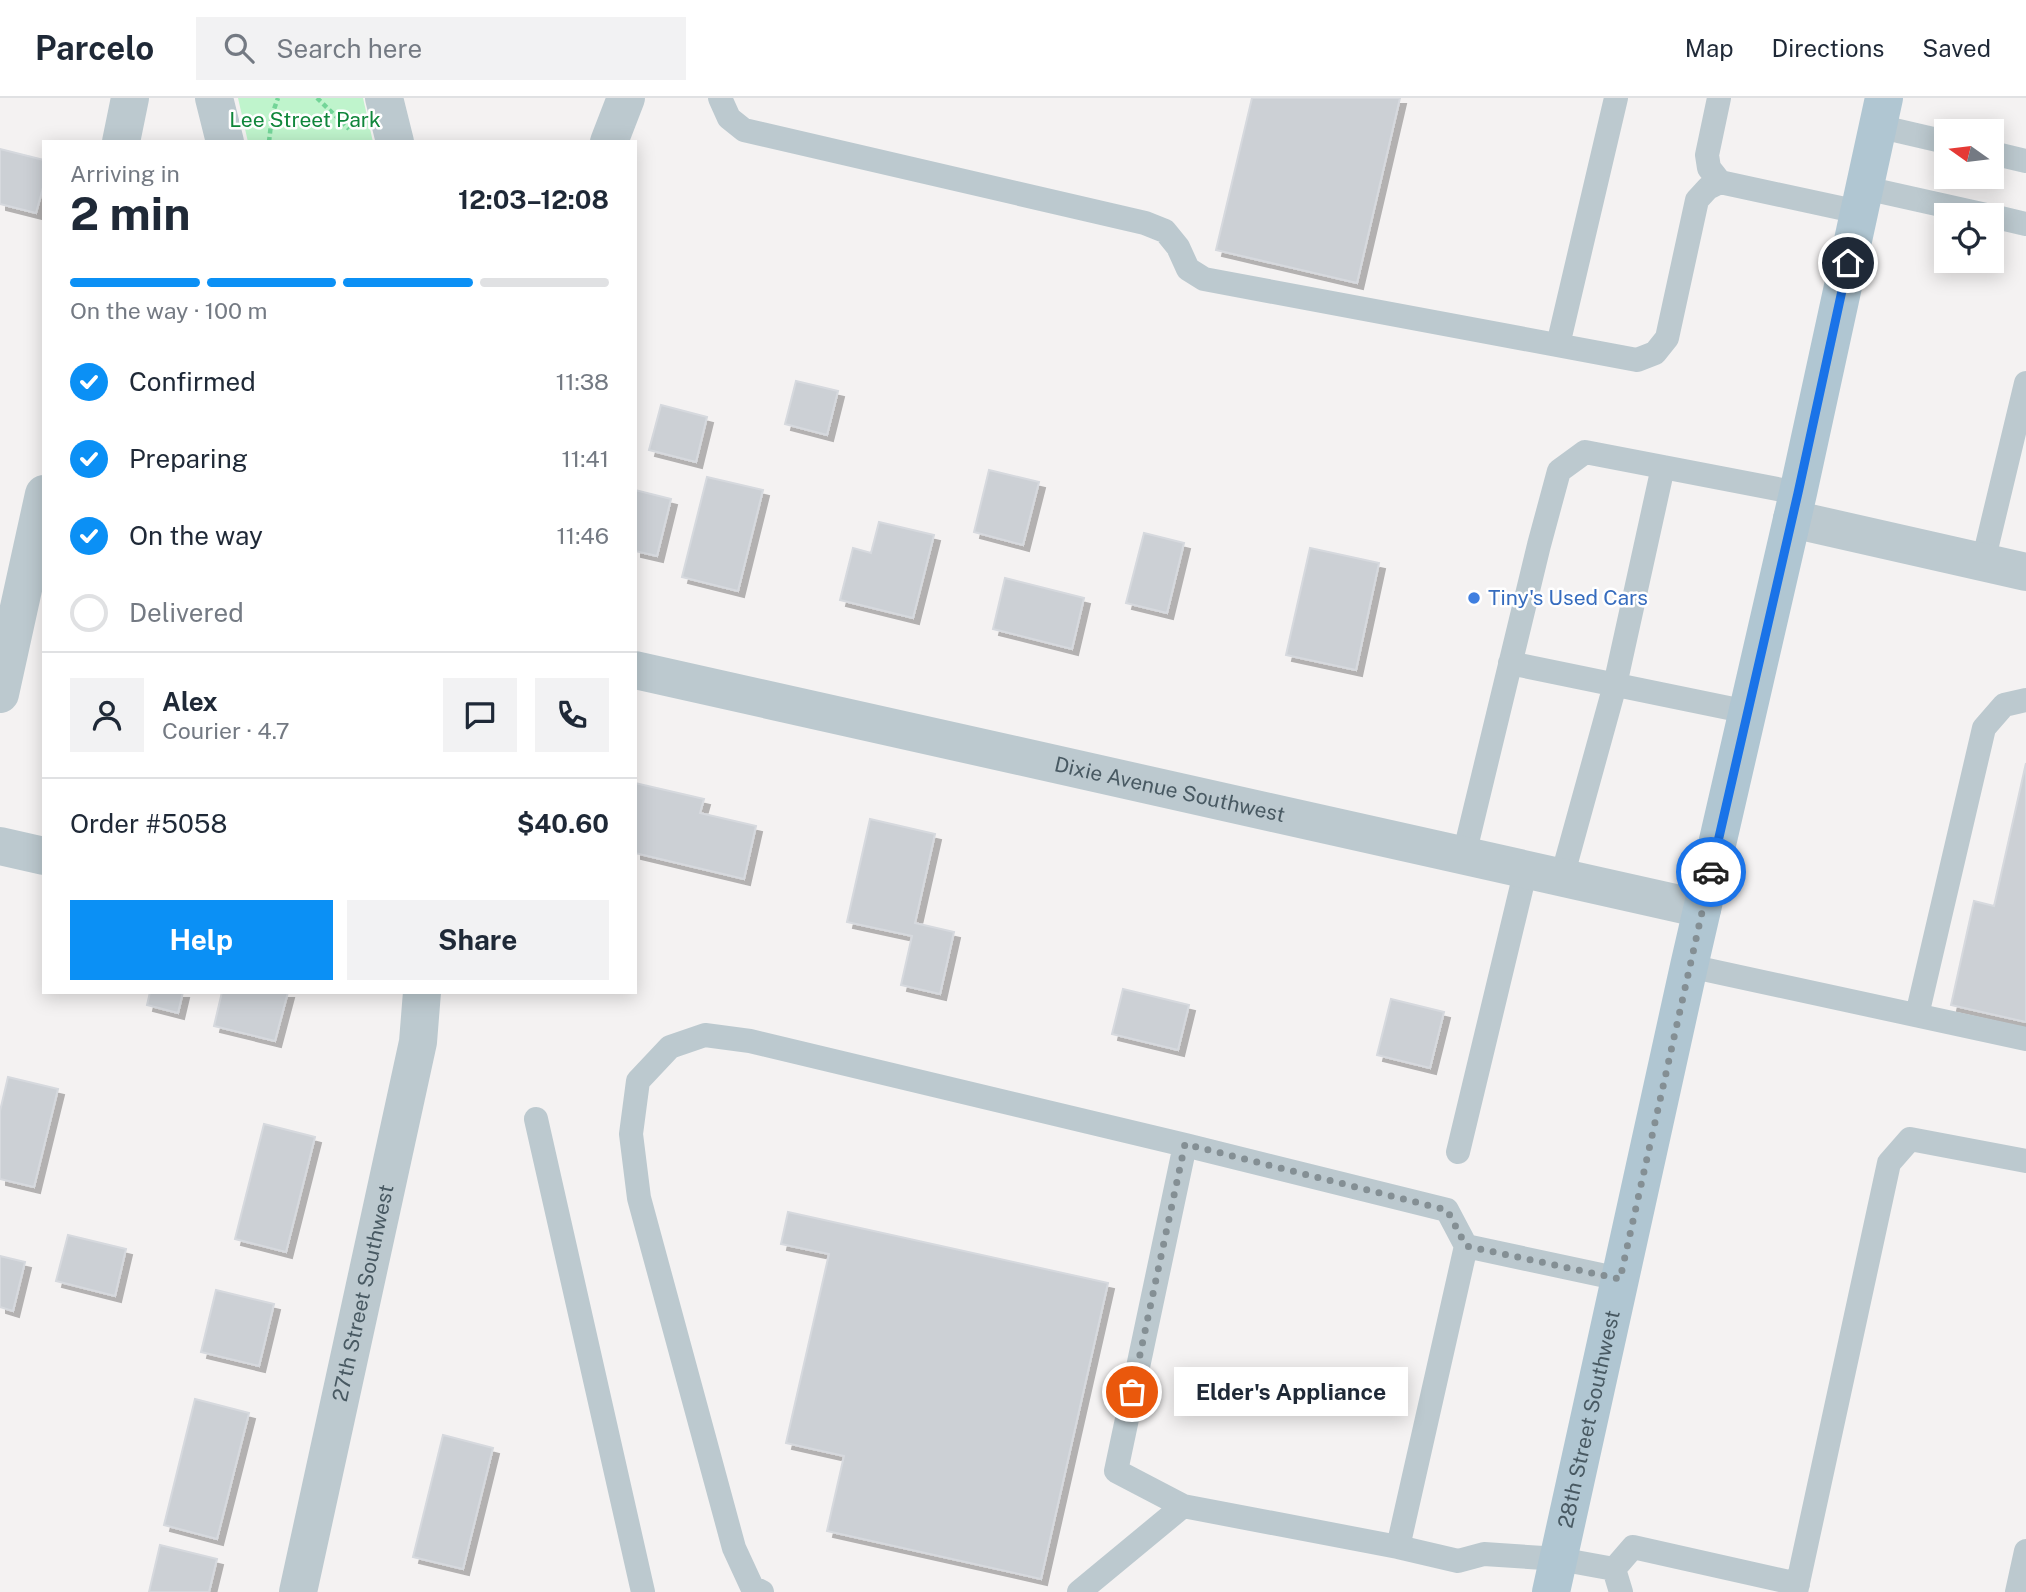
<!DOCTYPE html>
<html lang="en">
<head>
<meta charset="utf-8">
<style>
  :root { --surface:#fff; --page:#f2f2f3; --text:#1f2937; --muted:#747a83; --line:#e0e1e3; --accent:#0b90f5 }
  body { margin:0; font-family:"Public Sans",sans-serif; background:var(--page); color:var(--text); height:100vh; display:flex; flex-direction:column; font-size:26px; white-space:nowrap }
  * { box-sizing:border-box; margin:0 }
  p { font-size:23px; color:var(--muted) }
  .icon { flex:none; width:38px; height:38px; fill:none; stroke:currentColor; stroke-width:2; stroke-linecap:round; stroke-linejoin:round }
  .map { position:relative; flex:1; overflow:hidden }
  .panel { position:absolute; left:42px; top:42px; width:595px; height:854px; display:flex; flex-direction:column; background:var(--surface); border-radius:0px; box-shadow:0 4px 18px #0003 }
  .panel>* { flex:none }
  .needle { width:46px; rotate:284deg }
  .tools { position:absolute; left:1934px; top:21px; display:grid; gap:14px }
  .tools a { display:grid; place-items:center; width:70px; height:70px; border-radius:0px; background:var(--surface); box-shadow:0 4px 18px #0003; font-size:35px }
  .pin { position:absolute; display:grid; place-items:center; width:60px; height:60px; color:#fff; margin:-30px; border:4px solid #fff; border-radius:50%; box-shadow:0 2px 7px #0007 }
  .courier { position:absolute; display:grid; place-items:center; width:70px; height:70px; margin:-35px; border:5px solid #1a73e8; border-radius:50%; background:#fff; color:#222; box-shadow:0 2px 9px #0007 }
  .bubble { position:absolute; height:49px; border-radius:0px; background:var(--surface); box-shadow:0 4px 18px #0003; font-size:23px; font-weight:700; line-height:49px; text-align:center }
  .headline em { font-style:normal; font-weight:700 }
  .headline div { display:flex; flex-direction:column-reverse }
  .headline { display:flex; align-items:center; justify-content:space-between; height:119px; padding:0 28px }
  h1 { font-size:46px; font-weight:700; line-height:52px }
  .bar { display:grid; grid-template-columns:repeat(4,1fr); gap:10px 7px; align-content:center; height:84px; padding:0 28px }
  .bar i { height:9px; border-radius:5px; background:var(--line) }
  .bar .active { background:var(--accent) }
  .bar p { grid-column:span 4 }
  .line { display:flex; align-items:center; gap:18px; padding:0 28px; border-top:2px solid var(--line) }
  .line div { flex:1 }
  .round { display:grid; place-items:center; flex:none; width:74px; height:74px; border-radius:0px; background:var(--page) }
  ol { padding:0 28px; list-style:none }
  li { display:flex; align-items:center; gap:21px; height:77px }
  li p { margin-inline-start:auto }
  li .icon { padding:7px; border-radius:50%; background:var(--accent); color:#fff; stroke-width:4 }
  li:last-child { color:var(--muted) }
  li i { width:38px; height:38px; border:4px solid var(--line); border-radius:50% }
  .button { display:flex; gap:14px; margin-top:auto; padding:14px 28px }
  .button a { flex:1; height:80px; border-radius:0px; background:var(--accent); color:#fff; font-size:28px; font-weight:700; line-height:80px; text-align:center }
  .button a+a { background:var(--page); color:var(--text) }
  header { display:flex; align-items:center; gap:42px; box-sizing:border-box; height:98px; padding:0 35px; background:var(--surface); border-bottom:2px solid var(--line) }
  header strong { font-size:33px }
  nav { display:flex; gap:38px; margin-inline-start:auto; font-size:24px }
  .search { width:490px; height:63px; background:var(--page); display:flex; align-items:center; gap:18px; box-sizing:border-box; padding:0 24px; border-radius:0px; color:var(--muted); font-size:26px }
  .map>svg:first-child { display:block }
  .green { fill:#bff4cc }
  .building { fill:#ccd0d5; stroke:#d6d9de; stroke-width:2; filter:url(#shadow) }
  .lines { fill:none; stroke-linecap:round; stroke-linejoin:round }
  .path { stroke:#73d598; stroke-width:4.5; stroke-dasharray:5 3.5; stroke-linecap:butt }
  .service { stroke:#bcc9cf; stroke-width:24 }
  .minor { stroke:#bcc9cf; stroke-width:38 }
  .primary { stroke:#b0c6d2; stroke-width:38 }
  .done { stroke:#848f94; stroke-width:7; stroke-dasharray:0 12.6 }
  .route { stroke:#1a73e8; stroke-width:9 }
  .shop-dot { fill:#3f7fe0; stroke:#fff; stroke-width:2.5 }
  .labels { text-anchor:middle; stroke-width:5; stroke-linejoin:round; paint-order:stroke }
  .park-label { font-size:21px; fill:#10863b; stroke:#fff }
  .shop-label { font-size:21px; fill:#366cbe; stroke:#fff; text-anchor:start }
  .street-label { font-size:21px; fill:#485962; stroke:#fff }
</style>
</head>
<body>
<header>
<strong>Parcelo</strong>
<div class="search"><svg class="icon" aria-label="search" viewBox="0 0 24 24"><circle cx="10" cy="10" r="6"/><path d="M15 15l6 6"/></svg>Search here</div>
<nav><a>Map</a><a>Directions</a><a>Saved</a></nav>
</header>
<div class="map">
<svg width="2026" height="1494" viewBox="0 0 2026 1494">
  <defs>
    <filter id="shadow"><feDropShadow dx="6" dy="6" stdDeviation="0" flood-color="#0004"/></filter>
  </defs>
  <rect width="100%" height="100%" fill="#f4f2f2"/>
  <path class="green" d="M238 0H363L373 44H248Z"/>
  <path class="building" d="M1252 0H1400L1357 185 1216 152Z
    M0 51 44 62V86L36 115 0 106Z
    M796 283 838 293 827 337 785 326Z
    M661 307 707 319 696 364 649 352Z
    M989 372 1039 384 1023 447 974 434Z
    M707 379 763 392 738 493 682 479Z
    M635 392 671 401 657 458 635 453Z
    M879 424 934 437 913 520 840 502 853 450 871 455Z
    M1144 435 1184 445 1167 515 1126 505Z
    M1310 450 1379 465 1356 572 1286 557Z
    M1005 480 1084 500 1072 551 993 531Z
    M2026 665V924L1951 907 1974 803 1994 808Z
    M635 685 704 701 700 715 756 728 744 781 635 755Z
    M870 721 935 736 915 825 954 834 940 896 901 887 912 838 847 824Z
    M1123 891 1189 907 1178 952 1112 936Z
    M150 894H183L178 915 147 907Z
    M222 894H288L275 943 214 928Z
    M1391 901 1444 914 1430 970 1377 957Z
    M8 979 58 991 34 1089 0 1081V1013Z
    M264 1026 315 1039 286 1154 235 1141Z
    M788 1114 1108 1185 1041 1481 827 1433 844 1358 786 1345 829 1156 781 1146Z
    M68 1137 126 1151 115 1198 56 1183Z
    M0 1158 25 1164 13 1213 0 1209Z
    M216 1192 274 1206 259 1268 201 1254Z
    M195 1301 249 1315 217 1441 164 1427Z
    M443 1337 493 1350 463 1471 413 1459Z
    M160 1447 217 1461 209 1494H149Z"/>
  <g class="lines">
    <path class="path" d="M317 0 349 31
      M269 44 272 17 278 0"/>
    <path class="service" d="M720 0 729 20 744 32 1145 125 1165 133 1178 149 1188 171 1204 181 1637 262 1655 255 1667 240 1697 102 1708 90 1720 84 1859 114
      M1719 0 1707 57 1709 70 1720 84
      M1877 28 1946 44
      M1992 55 2026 63
      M1865 90 1986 117
      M1992 118 2026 126
      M1558 247 1616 0
      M1983 464 2026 285
      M1510 565 1748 614
      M1464 757 1539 447 1559 373 1585 354 1798 395
      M1562 779 1615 587 1663 369
      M1689 868 2026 941
      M1917 917 1984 630 2004 607 2026 602
      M536 1021 643 1494
      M1458 1054 1526 771
      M1398 1449 1466 1148
      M1614 1471 1559 1461 1484 1456 1458 1463 1398 1449 1183 1408 1116 1373 1185 1047 1447 1112 1466 1148 1620 1181
      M1614 1471 1633 1449 1798 1486
      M1614 1471 1621 1494
      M762 1494 752 1489 734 1450 639 1100 631 1036 638 983 670 949 705 937 750 943 1185 1047
      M1079 1494 1183 1408
      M1796 1494 1889 1065 1910 1041 2026 1063
      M2017 1494 2026 1453"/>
    <g class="minor">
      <path d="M214 0 225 44"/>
      <path d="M384 0 395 44"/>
      <path d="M121 44 130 0"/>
      <path d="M609 44 626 0"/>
      <path d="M1792 421 2026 474"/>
      <path id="s1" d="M635 572 1702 811"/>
      <path d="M0 596 44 396"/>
      <path d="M0 748 44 758"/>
      <path id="s2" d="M298 1494 418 944 422 894"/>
    </g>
    <path class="primary" id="s3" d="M1551 1494 1689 868 1798 395 1884 0"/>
  </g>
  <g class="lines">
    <path class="done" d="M1132 1294 1185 1046 1447 1112 1466 1148 1620 1181 1711 774"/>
    <path class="route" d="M1711 774 1798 395 1848 165"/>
  </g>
  <circle class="shop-dot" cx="1474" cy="500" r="7"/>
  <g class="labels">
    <g class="park-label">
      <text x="305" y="29">Lee Street Park</text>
    </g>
    <g class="shop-label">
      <text x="1488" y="507">Tiny's Used Cars</text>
    </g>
    <g class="street-label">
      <text dy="7" stroke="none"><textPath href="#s1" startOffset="548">Dixie Avenue Southwest</textPath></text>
      <text dy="7" stroke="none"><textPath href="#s2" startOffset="306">27th Street Southwest</textPath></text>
      <text dy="7" stroke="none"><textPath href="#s3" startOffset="177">28th Street Southwest</textPath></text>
    </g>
  </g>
</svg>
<div class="tools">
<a><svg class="needle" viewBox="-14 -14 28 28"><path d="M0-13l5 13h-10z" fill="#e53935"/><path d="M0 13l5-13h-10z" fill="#747a83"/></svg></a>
<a><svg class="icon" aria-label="locate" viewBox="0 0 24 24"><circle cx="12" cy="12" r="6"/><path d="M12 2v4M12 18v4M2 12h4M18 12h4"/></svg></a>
</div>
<div class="pin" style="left:1132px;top:1294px;background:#ea580c"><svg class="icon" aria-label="bag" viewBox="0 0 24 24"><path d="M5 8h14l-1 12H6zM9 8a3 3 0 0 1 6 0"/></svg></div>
<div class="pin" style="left:1848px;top:165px;background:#1f2937"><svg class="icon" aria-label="home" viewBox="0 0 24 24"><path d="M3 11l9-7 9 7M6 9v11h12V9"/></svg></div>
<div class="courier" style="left:1711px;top:774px"><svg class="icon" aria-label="car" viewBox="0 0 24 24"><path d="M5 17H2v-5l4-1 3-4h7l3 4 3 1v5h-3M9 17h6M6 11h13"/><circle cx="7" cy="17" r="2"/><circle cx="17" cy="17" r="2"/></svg></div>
<div class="bubble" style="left:1174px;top:1269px;width:234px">Elder's Appliance</div>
<section class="panel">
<div class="headline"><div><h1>2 min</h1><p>Arriving in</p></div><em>12:03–12:08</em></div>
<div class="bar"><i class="active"></i><i class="active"></i><i class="active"></i><i></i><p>On the way · 100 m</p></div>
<ol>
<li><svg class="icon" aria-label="check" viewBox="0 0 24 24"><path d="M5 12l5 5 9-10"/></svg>Confirmed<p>11:38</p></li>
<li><svg class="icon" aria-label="check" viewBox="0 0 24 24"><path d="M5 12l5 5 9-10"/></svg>Preparing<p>11:41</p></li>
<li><svg class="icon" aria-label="check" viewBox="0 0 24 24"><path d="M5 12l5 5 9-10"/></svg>On the way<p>11:46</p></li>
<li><i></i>Delivered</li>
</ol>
<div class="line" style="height:126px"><a class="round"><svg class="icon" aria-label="person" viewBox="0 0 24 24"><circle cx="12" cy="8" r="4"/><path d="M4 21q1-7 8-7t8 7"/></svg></a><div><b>Alex</b><p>Courier · 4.7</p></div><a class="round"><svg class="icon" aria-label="chat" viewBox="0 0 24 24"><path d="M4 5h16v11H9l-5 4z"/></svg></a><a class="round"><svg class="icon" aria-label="phone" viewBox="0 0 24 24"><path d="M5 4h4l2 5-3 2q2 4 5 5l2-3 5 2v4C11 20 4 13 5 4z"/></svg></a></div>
<div class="line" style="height:91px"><div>Order #5058</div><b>$40.60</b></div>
<div class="button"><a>Help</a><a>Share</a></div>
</section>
</div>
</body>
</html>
